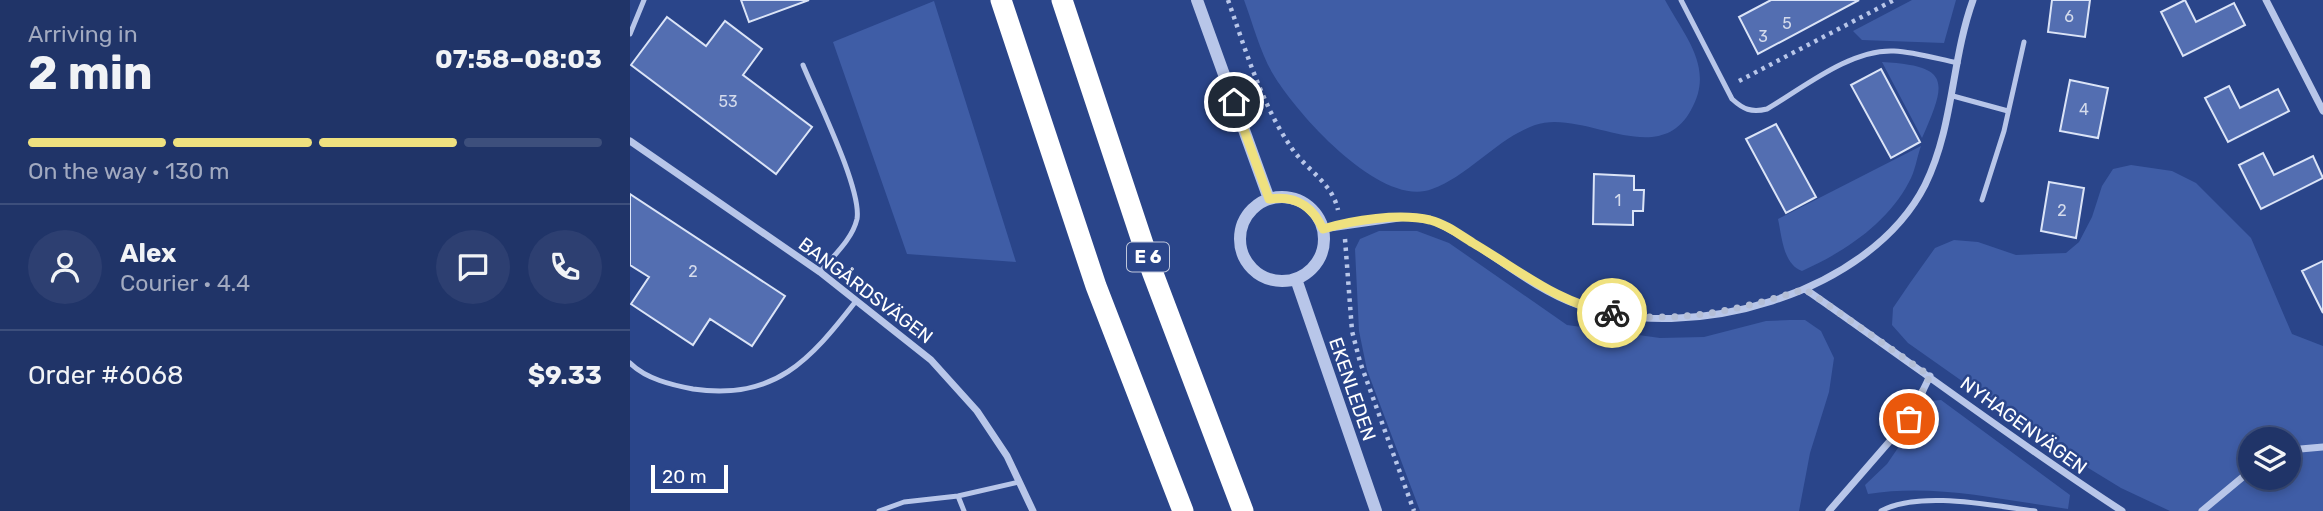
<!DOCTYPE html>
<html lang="en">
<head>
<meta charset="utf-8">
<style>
  :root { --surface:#203468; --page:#2d3f71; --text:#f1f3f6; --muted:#a2aac0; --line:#3d4f7c; --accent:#efe17f }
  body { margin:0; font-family:Rubik,sans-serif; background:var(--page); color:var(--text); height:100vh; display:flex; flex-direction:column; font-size:26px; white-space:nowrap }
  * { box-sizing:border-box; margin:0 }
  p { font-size:23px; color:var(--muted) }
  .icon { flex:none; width:38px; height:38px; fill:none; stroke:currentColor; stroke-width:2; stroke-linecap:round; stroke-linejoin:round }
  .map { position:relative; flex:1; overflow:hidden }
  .side { display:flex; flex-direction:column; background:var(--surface); width:630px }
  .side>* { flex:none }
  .fabs { position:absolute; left:1608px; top:427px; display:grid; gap:14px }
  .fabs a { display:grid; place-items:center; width:63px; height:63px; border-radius:50%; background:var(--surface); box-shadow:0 4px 10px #0003,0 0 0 2px var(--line); font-size:35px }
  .scale { position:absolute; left:21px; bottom:18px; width:77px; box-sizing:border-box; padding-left:7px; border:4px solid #fff; border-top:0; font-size:19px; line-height:24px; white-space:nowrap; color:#fff; -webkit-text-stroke:5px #2a458a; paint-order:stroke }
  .pin { position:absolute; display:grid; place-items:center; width:60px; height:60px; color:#fff; margin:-30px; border:4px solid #fff; border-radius:50%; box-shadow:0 2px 7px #0007 }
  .courier { position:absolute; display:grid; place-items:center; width:70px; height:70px; margin:-35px; border:5px solid #efe17f; border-radius:50%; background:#fff; color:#222; box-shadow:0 2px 9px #0007 }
  .headline em { font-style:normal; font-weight:700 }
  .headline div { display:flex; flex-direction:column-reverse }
  .headline { display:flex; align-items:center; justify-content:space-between; height:119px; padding:0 28px }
  h1 { font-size:46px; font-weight:700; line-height:52px }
  .bar { display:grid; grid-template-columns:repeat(4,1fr); gap:10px 7px; align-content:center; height:84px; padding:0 28px }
  .bar i { height:9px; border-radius:5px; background:var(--line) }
  .bar .on { background:var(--accent) }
  .bar p { grid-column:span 4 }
  .line { display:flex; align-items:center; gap:18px; padding:0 28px; border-top:2px solid var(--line) }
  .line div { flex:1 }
  .round { display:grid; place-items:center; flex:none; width:74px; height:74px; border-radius:37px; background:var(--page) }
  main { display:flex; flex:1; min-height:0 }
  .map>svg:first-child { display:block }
  .green { fill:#3f5da6; fill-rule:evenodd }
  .building { fill:#536eb1; stroke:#dbe4f7; stroke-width:2 }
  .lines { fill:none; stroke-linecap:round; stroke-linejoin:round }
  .path { stroke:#b8c6e9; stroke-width:4.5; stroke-dasharray:3.5 5; stroke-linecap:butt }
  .service { stroke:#b8c6e9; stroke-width:5 }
  .minor { stroke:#b8c6e9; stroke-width:7 }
  .tertiary { stroke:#b8c6e9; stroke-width:12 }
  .motorway { stroke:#fff; stroke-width:21 }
  .done { stroke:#b4bed6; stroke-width:7; stroke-dasharray:0 12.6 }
  .route { stroke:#efe17f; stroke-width:9 }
  .labels { text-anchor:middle; stroke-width:5; stroke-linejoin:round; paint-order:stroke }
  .number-label { font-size:16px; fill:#d4dbec }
  .shield { fill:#2a458a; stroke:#bfc7dc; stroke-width:2 }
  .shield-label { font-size:18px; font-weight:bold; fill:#fff }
  .street-label { font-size:19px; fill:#fff; stroke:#2a458a }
</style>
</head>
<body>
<main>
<section class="side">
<div class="headline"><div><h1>2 min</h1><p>Arriving in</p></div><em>07:58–08:03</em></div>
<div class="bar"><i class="on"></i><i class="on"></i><i class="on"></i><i></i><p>On the way · 130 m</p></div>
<div class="line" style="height:126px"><a class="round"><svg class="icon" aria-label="person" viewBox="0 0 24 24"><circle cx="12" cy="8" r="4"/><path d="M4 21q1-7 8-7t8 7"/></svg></a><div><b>Alex</b><p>Courier · 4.4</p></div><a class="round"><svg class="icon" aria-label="chat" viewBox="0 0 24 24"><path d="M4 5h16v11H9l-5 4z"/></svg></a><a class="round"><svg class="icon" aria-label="phone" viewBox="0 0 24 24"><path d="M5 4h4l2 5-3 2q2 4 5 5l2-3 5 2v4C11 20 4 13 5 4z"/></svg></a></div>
<div class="line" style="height:91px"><div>Order #6068</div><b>$9.33</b></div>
</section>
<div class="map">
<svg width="1693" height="511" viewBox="0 0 1693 511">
  <rect width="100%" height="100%" fill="#2a458a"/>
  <path class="green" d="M614 0H1035C1055 37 1085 68 1061 110 1028 171 954 108 905 125 866 139 840 175 802 189 751 209 666 113 643 74 630 52 623 24 614 0Z
    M1282 0H1326L1314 43 1232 40 1223 31Z
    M304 1 386 262 277 254 203 42Z
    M1252 62C1321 66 1317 81 1292 138Z
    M1291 146C1287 157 1285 172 1279 182 1257 224 1214 252 1172 271 1153 264 1152 237 1148 219Z
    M1501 165 1542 171 1566 183 1621 238 1662 334 1693 346V511H1540L1491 488 1437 455 1278 343 1262 325 1263 308 1280 283 1305 248 1324 240 1348 242 1386 255 1436 253 1449 242 1462 217 1472 186 1483 169ZM1620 439H1659V478H1620Z
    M749 231H787L819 243 937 325 1030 338 1074 337 1136 321 1160 320H1175L1191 331 1204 358 1199 392 1180 453 1169 511H790L737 370 729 331 725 249 730 239Z
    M1311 400 1440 495 1438 509C1372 500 1305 483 1238 494L1235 485 1257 464 1300 401Z"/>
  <path class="building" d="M111 0H179L119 22Z
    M1141 0H1229L1128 54 1109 17Z
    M1422 0H1460L1455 37 1418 32Z
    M1555 0 1566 22 1604 3 1615 25 1553 56 1531 12Z
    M37 17 76 46 95 21 132 49 113 75 182 127 146 174 1 65Z
    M1251 69 1290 142 1261 158 1221 85Z
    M1440 80 1478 88 1468 138 1430 131Z
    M1599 86 1610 108 1648 89 1659 111 1598 142 1575 98Z
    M1146 124 1186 197 1156 213 1116 139Z
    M1633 153 1644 175 1683 156 1693 178 1631 209 1609 165Z
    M964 174 1004 176V190H1014L1013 211H1003V225L963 224Z
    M1419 182 1454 188 1446 238 1411 231Z
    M0 194 155 296 122 346 80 319 63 345 1 304 19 277 0 265Z
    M1693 261V313L1672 271Z"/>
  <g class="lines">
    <path class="path" d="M598 0C616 51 632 106 663 150 679 172 702 183 708 210
      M1109 81 1264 0
      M715 239 722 331 730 362 784 511"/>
    <path class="service" d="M1051 0 1102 99C1113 109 1121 113 1137 109 1173 88 1220 49 1264 51 1285 52 1308 59 1328 63
      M0 34 14 0
      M173 65C186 97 232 189 227 219 222 240 203 256 190 272
      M1323 96 1378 111
      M1352 200 1374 131 1394 42
      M0 363C16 379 42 385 63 389 145 401 180 360 226 301
      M328 496 334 511
      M249 511 274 502 328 496 389 482
      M1251 511C1289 490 1364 506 1405 511"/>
    <path class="minor" d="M1636 0 1693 111
      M0 141 190 272 301 360 347 411 377 456 403 511
      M693 229 776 217 801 220C853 243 895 286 948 305 1059 345 1240 294 1295 185 1324 126 1321 61 1343 0
      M1175 289C1282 363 1384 441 1492 511
      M1659 450 1693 447
      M1199 511 1279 419 1300 376
      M1572 511 1620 471"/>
    <path class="tertiary" d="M567 0 639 199
      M610 239a42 42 0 1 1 84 0a42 42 0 1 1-84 0Z
      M666 279 746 511"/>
    <path class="motorway" d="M371 0 466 286 553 511
      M432 0 522 271 613 511"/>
  </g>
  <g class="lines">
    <path class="done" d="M982 313C1048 325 1113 309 1175 289L1300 376 1279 419"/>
    <path class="route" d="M604 102 639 199C665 195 682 205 693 229 723 220 769 213 800 220 816 224 830 235 843 243 889 270 929 304 982 313"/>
  </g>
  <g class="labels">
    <g class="number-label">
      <text x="1439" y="22">6</text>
      <text x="1157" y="29">5</text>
      <text x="1133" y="42">3</text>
      <text x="98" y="107">53</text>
      <text x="1454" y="115">4</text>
      <text x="988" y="206">1</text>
      <text x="1432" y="216">2</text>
      <text x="63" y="277">2</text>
    </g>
    <rect class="shield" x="497" y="242.5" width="42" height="29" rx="5"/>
    <g class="shield-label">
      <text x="518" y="263">E 6</text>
    </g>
    <g class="street-label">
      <text transform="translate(236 290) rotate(37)" y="7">BANGÅRDSVÄGEN</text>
      <text transform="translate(723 389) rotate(71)" y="7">EKENLEDEN</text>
      <text transform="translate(1394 425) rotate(36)" y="7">NYHAGENVÄGEN</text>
    </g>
  </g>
</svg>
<div class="fabs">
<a><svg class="icon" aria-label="layers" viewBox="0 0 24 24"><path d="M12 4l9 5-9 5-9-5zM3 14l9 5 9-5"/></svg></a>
</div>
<div class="scale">20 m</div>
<div class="pin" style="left:1279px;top:419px;background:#ea580c"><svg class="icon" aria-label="bag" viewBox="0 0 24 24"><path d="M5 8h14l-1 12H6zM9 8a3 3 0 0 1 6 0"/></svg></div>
<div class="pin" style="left:604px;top:102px;background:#1f2937"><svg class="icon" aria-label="home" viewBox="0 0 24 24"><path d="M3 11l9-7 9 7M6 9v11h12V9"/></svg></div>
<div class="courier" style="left:982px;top:313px"><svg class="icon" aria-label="bike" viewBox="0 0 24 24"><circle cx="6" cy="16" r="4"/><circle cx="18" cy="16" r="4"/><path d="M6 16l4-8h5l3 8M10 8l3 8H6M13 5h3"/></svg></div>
</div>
</main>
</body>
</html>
